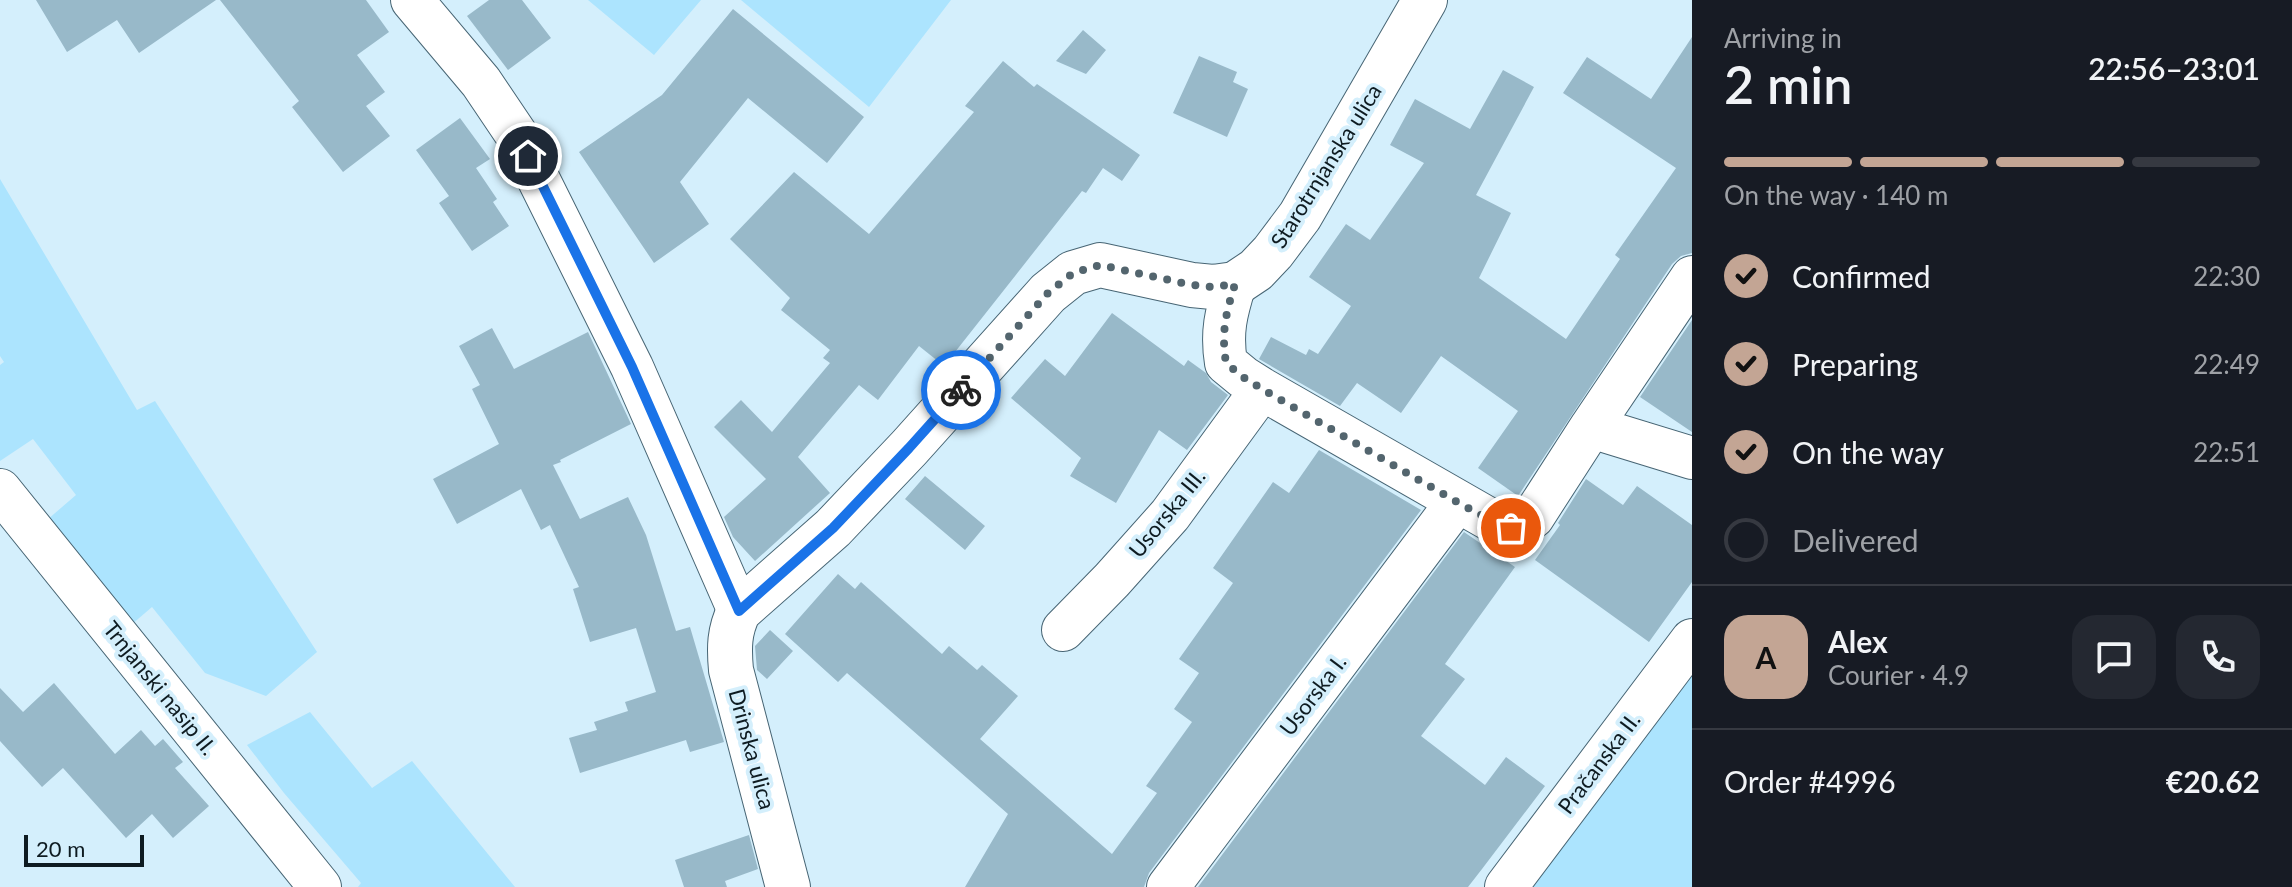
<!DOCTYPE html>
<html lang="en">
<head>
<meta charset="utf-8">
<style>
  :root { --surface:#171b24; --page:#242831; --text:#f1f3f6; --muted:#9ea1a6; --line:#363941; --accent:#c3a594 }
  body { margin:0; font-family:Lato,sans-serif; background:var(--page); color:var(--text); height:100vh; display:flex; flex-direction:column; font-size:30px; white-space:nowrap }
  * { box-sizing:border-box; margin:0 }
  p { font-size:26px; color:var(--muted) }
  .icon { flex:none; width:44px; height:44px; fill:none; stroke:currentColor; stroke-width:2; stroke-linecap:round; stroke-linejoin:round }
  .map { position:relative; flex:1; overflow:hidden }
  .side { display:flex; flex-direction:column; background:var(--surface); width:600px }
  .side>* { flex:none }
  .scale { position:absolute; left:24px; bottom:20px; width:120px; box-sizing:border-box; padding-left:8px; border:4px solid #0e1b21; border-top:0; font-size:22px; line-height:28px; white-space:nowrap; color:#0e1b21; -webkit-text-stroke:6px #d4effc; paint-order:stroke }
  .pin { position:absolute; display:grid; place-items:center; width:68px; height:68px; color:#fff; margin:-34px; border:4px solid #fff; border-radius:50%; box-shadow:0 2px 8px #0007 }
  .courier { position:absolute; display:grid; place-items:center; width:80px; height:80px; margin:-40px; border:6px solid #1a73e8; border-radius:50%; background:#fff; color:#222; box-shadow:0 2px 10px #0007 }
  .summary em { font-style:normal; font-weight:600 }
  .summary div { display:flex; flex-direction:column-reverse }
  .summary { display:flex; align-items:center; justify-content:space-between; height:136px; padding:0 32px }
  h1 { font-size:52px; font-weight:600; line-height:60px }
  .bar { display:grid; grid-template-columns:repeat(4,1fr); gap:12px 8px; align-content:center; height:96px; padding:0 32px }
  .bar i { height:10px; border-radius:6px; background:var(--line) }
  .bar .on { background:var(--accent) }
  .bar p { grid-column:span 4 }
  .line { display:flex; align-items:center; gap:20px; padding:0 32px; border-top:2px solid var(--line) }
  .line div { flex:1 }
  .round { display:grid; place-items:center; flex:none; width:84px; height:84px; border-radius:24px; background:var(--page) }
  ol { padding:0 32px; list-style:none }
  li { display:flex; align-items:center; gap:24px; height:88px }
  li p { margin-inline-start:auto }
  li .icon { padding:8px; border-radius:50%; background:var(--accent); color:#111; stroke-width:4 }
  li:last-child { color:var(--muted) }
  li i { width:44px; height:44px; border:4px solid var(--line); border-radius:50% }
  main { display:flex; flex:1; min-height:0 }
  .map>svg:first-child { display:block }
  .green { fill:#ace4fe }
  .building { fill:#98b9c9 }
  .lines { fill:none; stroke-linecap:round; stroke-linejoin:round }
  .minor-casing { stroke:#476574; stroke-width:44 }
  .tertiary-casing { stroke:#476574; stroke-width:46 }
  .minor { stroke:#fff; stroke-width:42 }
  .tertiary { stroke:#fff; stroke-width:44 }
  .done { stroke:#53656e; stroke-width:8; stroke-dasharray:0 14.4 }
  .route { stroke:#1a73e8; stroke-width:10 }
  .labels { text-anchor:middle; stroke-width:8; stroke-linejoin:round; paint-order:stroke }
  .street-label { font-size:22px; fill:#0e1b21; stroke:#d4effc }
</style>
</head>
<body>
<main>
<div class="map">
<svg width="1692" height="887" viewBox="0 0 1692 887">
  <rect width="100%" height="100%" fill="#d4effc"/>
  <path class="green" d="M588 0H701L654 55Z
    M741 0H951L869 107Z
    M0 179 137 410 155 401 317 652 266 696 205 673 152 607 131 625 47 520 76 495 33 439 0 461V365L4 362 0 356Z
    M1692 666V887H1526Z
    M310 712 372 788 412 761 515 887H358L361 883 284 793 247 745Z"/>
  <path class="building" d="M36 0H216L139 53 117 20 67 52Z
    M220 0H366L389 32 357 55 385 92 366 106 390 136 343 172 292 107 299 101Z
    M489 0H522L551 38 508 70 467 16Z
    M733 9 864 117 827 163 748 98 680 182 709 224 654 263 579 152 662 95Z
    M1083 30 1106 50 1086 74 1056 61Z
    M1692 37V253L1681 256 1672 264 1518 496 1478 468 1518 411 1441 356 1401 413 1357 383 1340 406 1259 359 1271 337 1306 355 1309 349 1318 354 1351 306 1309 277 1346 224 1370 240 1424 163 1390 145 1415 99 1470 129 1503 70 1534 87 1476 195 1511 213 1479 278 1566 339 1620 259 1615 255 1676 168 1563 93 1587 57 1651 99Z
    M1199 56 1237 72 1233 82 1248 89 1227 137 1173 113Z
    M1003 61 1034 87 1037 84 1140 155 1122 181 1103 168 1086 193 1082 191 944 366 919 346 878 400 859 385 798 457 830 493 755 561 733 537 724 517 766 479 714 427 741 400 772 432 830 363 823 358 830 350 781 310 790 298 730 239 794 172 869 234 974 112 965 106Z
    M460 118 490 159 476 168 497 199 493 202 509 226 472 251 439 203 449 196 416 150Z
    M1112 313 1184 366 1188 360 1206 373 1211 382 1228 395 1187 450 1159 430 1116 503 1070 476 1081 458 1011 398 1045 359 1065 376Z
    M1692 320V432L1640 397Z
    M492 328 514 369 588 332 631 424 560 460 561 462 553 465 580 519 628 497 646 535 676 631 690 627 724 742 690 752 686 740 580 773 569 738 597 730 594 722 628 711 625 702 656 692 636 628 590 642 573 589 579 587 550 525 541 530 521 489 457 524 433 479 499 444 472 389 480 385 459 346Z
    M1319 450 1421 510 1149 873 1144 887H965L1008 814 847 673 838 682 785 634 838 574 855 589 861 582 942 654 949 646 977 670 982 665 1018 696 980 739 1112 854 1157 793 1146 786 1192 722 1174 709 1199 673 1179 659 1233 583 1213 568 1273 482 1289 493Z
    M925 476 985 526 965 550 905 499Z
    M1586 479 1623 505 1637 486 1692 525V582L1649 642 1535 560 1560 525 1558 523Z
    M1464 532 1515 567 1445 664 1465 679 1421 736 1485 785 1506 757 1545 786 1482 869 1468 887H1198Z
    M770 630 793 651 767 679 757 670 755 646Z
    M54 683 115 754 141 730 155 746 163 739 183 762 175 768 209 806 173 838 152 814 126 838 63 768 42 787 0 741V688L23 712Z
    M749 835 758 869 725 881 727 887H684L675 860Z"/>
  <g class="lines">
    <defs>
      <path id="minor" d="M412 0 481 82 516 134 632 367 739 611
        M1235 284C1226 313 1221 332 1226 363L1243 377 1262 389 1496 523C1512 528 1520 528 1533 517L1591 427 1692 458
        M1591 427 1692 277
        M0 490 320 887
        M1063 630 1112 580 1170 515 1262 389
        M1168 887 1457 502
        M1506 887 1692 640"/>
      <path id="tertiary" d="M788 887 731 670C729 648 729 631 739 611L833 528 909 448 1048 293 1073 273 1100 265 1192 285 1213 287 1235 284 1256 270 1273 252 1300 216 1425 0"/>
    </defs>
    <use href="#minor" class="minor-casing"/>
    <use href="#tertiary" class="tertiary-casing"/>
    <use href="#minor" class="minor"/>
    <use href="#tertiary" class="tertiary"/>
  </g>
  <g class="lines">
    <path class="done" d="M961 390 1048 293 1073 273 1100 265 1192 285 1213 287 1235 284C1226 313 1221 332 1226 363L1243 377 1262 389 1457 502 1496 523 1511 528"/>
    <path class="route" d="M528 156 632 367 739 611 833 528 909 448 961 390"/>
  </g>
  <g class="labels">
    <g class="street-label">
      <text transform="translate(1326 166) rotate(-58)" y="8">Starotrnjanska ulica</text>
      <text transform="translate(1167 513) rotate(-51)" y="8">Usorska III.</text>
      <text transform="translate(160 688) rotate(51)" y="8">Trnjanski nasip II.</text>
      <text transform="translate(1313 695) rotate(-53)" y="8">Usorska I.</text>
      <text transform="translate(752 749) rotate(75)" y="8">Drinska ulica</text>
      <text transform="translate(1599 763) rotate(-53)" y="8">Pračanska II.</text>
    </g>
  </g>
</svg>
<div class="scale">20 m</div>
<div class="pin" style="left:1511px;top:528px;background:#ea580c"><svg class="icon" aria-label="bag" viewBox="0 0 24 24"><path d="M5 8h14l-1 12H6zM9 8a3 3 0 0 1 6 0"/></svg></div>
<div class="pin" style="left:528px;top:156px;background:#1f2937"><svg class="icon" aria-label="home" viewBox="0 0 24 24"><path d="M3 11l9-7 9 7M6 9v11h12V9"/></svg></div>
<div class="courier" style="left:961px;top:390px"><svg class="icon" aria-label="bike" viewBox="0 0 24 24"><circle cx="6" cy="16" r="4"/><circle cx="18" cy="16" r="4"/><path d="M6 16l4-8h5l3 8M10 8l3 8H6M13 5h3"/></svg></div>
</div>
<section class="side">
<div class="summary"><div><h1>2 min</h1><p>Arriving in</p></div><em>22:56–23:01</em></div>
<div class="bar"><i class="on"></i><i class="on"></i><i class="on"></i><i></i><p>On the way · 140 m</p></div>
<ol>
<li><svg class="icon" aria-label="check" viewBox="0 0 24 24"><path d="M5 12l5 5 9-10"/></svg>Confirmed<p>22:30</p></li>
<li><svg class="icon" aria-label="check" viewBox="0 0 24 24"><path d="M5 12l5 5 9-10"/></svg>Preparing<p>22:49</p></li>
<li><svg class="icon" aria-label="check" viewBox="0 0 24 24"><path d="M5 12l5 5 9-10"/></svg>On the way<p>22:51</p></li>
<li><i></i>Delivered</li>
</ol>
<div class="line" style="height:144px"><b class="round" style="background:var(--accent);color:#111">A</b><div><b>Alex</b><p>Courier · 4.9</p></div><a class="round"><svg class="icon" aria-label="chat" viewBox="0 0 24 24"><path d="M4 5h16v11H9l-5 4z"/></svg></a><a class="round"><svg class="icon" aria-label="phone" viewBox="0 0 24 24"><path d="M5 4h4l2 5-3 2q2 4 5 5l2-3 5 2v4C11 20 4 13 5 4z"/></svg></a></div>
<div class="line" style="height:104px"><div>Order #4996</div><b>€20.62</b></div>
</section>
</main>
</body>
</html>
